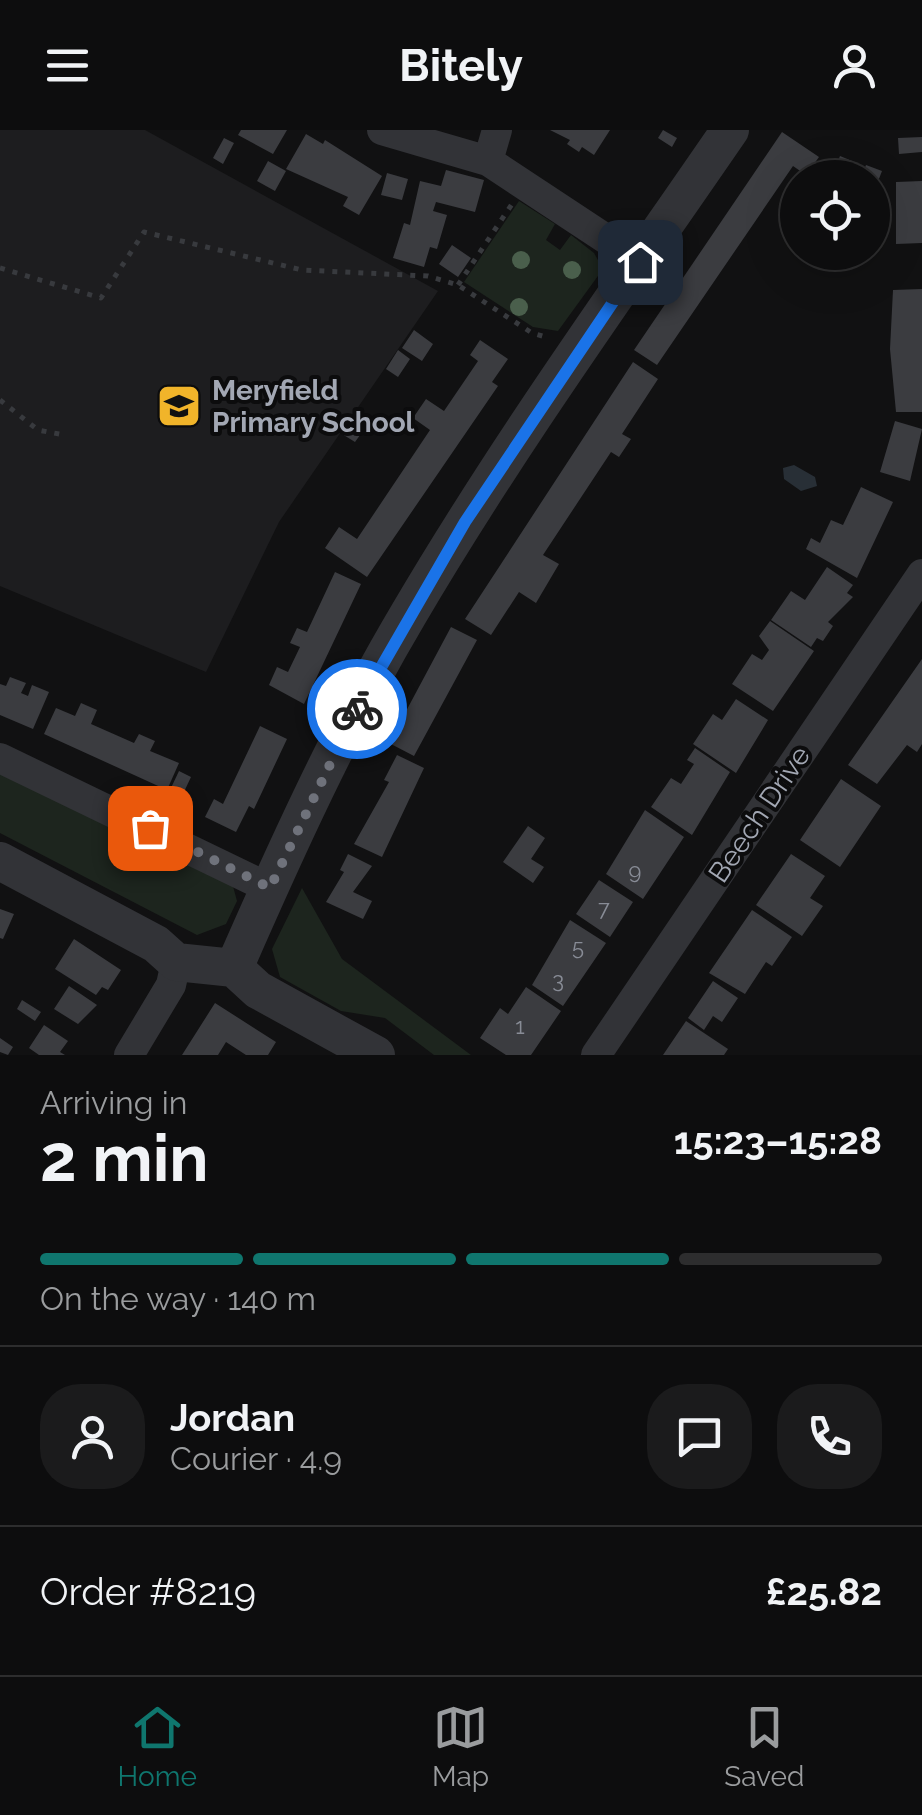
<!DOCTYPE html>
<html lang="en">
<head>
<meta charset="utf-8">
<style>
  :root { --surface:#0d0d0e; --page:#1b1b1c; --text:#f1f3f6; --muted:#9a9c9e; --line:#2d2d2e; --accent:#0f766e }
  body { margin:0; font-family:Raleway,sans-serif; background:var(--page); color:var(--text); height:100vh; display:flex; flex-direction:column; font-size:38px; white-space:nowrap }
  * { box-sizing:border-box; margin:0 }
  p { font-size:32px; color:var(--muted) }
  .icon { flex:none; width:55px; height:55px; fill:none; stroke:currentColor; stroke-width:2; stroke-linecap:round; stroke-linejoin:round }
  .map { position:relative; height:925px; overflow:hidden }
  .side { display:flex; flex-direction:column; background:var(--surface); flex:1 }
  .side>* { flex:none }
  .controls { position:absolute; left:780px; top:30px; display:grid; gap:20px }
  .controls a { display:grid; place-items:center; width:110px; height:110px; border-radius:50%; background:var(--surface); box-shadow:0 10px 40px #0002,0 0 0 2px var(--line); font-size:50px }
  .pin { position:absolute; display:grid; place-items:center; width:85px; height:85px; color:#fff; margin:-42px; border-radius:20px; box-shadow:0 5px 15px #0006 }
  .courier { position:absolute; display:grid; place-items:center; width:100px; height:100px; margin:-50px; border:8px solid #1a73e8; border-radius:50%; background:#fff; color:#222; box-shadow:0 2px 12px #0007 }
  .overview em { font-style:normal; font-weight:700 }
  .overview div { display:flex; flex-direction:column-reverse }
  .overview { display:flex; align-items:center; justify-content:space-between; height:170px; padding:0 40px }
  h1 { font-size:65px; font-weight:700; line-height:75px }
  .bar { display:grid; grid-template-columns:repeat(4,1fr); gap:15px 10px; align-content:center; height:120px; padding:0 40px }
  .bar i { height:12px; border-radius:8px; background:var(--line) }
  .bar .on { background:var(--accent) }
  .bar p { grid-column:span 4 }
  .line { display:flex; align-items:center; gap:25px; padding:0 40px; border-top:2px solid var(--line) }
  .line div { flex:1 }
  .round { display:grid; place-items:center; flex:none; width:105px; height:105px; border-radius:40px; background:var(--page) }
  header { display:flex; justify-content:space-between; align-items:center; height:130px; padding:0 40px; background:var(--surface); font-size:45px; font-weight:700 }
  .dock { display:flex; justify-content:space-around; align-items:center; height:140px; border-top:2px solid var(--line); background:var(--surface); font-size:28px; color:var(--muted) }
  .dock a { display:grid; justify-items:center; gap:5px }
  .dock .on { color:var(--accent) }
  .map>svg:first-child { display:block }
  .built { fill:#1d1d1f }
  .green { fill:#1d251e }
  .water { fill:#282f36 }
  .building { fill:#3b3c40 }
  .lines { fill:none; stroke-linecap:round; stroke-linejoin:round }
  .path { stroke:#383a3e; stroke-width:5; stroke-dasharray:5 8; stroke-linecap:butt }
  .minor { stroke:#323337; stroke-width:30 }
  .tertiary { stroke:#323337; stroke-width:38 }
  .tree { fill:#4a5f4c }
  .done { stroke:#6f727b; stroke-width:10; stroke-dasharray:0 18 }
  .route { stroke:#1a73e8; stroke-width:12 }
  .labels { text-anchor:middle; stroke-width:8; stroke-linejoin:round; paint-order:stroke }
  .number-label { font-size:22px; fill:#888c96 }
  .poi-label { font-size:28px; font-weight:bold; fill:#a2a7b3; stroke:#0c0c0d; text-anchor:start }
  .street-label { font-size:28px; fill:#a2a7b3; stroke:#0c0c0d }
</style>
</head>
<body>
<header><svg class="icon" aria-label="menu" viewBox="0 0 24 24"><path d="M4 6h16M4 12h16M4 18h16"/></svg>Bitely<svg class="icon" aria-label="person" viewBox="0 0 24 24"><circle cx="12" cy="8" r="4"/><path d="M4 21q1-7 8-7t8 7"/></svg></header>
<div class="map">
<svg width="922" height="925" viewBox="0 0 922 925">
  <rect width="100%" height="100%" fill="#111112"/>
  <path class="built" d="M0 0H145L438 161 279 392 206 542 0 456Z"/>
  <path class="green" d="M519 71 555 94 546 110 560 120 571 105 594 123 603 139 558 201 533 197 464 152Z
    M0 636 231 749 237 771 226 794 197 805 0 703Z
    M302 758 342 829 471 925H434L385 888 341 881 280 847 272 819Z"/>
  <path class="water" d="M794 335 815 347 817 356 801 361 784 349 783 338Z"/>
  <path class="building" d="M241 0H287L273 24 238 5Z
    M550 0H610L594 25 582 17 579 22 567 14 570 10Z
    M663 0 677 8 672 17 658 8Z
    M782 2 819 27 806 45 793 36 657 235 634 220Z
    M306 4 323 14 325 10 382 46 359 85 343 76 348 67 286 39Z
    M922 7V22L899 24 898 8Z
    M224 8 234 13 223 34 213 28Z
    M840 26 857 33 851 48 834 41Z
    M268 31 286 41 275 61 257 51Z
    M866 35 882 41 877 54 872 48H861Z
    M446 40 484 50 475 82 436 72 433 81 447 85 437 119 430 117 424 137 393 128 404 93 410 95 420 51 441 56Z
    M387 43 408 49 402 70 381 65Z
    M922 51V113L896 114V52Z
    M452 115 471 128 458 147 439 134Z
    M922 159V282H896L890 219 893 160Z
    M414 200 433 214 422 231 402 218Z
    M480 210 508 229 492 252 498 256 367 447 325 418 339 397 357 409 430 300 413 288 426 269 444 281 478 231 470 225Z
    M398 220 410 229 398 247 386 239Z
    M633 232 658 249 622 304 631 309 619 327 611 322 543 425 559 434 536 473 519 462 491 505 465 489Z
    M358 281 371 290 355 312 342 304Z
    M895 291 922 299 910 351 880 342Z
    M861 357 893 372 857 448 806 419 811 408 820 413 831 390 843 395Z
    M827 437 853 455 847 463 853 467 828 492 833 496 823 511 817 508 811 517 771 490 791 461 805 470Z
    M335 442 361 454 304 574 269 555 277 537 288 542 300 517 290 513 297 498 307 502Z
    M770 491 814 521 773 581 732 554 752 524 762 530 769 520 759 506Z
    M451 497 477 510 414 626 389 613Z
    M922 529V614L917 622 907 615 877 654 848 635Z
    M10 547 26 553 21 563 28 566 32 555 49 562 33 599 0 585V554L6 556Z
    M736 569 768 590 736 643 693 614 713 584 722 590Z
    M81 573 97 580 91 594 134 613 139 604 155 611 150 621 179 633 167 660 44 604 56 578 75 586Z
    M260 596 287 609 254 679 249 676 236 702 205 687 214 669 223 674Z
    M695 618 730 642 692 705 651 677 671 648 681 654 694 634 687 630Z
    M397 625 424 638 382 727 354 714 389 652 384 650Z
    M179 641 191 647 182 666 170 660Z
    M841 649 881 676 840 737 800 710Z
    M645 680 684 707 643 769 606 744Z
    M528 696 545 708 531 729 544 737 533 753 503 732Z
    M348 724 372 736 353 762 372 771 363 789 326 772 344 742 340 740Z
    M791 724 825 746 810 768 823 776 802 806 756 775Z
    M599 750 633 772 610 807 576 784Z
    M0 779 14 784 3 809 0 808Z
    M752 780 792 807 772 836 766 832 745 864 709 843Z
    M570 790 606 813 563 876 532 855Z
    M74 809 121 840 108 860 102 857 96 865 55 839Z
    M713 851 738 868 722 892 713 886 704 900 688 888Z
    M69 856 97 875 78 894 54 879Z
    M526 857 561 881 531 925H506L480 908 500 878 508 884Z
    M22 870 41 882 35 891 17 879Z
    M215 873 276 912 268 925H246L226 912 218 925H182Z
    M686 891 728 919 724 925H663Z
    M44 895 68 911 60 922 65 925H39L29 918Z
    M0 908 13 917 8 925 0 922Z"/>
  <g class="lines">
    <path class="path" d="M0 138 101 168 144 102 302 140 428 146 458 155 532 203 549 208
      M458 155 512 74
      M0 270 38 300 64 305"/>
    <path class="minor" d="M382 0 488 31 641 132
      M488 31 497 0
      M0 628 269 758
      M129 925 171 855 176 832
      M596 925 922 444"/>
    <path class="tertiary" d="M0 731 156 814 176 832 234 838 258 860 376 925
      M234 838C286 719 341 598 408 485 506 318 620 160 730 0"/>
  </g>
  <g class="tree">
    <circle cx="521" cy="130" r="9"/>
    <circle cx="572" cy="140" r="9"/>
    <circle cx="519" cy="177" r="9"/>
  </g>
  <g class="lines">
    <path class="done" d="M150 698 270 758 357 579"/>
    <path class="route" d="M357 579 465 392 640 132"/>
  </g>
  <defs>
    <symbol id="school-square" viewBox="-11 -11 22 22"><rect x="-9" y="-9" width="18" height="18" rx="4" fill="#f1b42a" stroke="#0c0c0d"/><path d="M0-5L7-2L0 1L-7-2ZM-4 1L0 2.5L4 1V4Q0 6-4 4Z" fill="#111"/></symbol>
  </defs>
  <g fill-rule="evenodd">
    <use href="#school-square" x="154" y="251" width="50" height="50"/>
  </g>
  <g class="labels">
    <g class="number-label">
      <text x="635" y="749">9</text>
      <text x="604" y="786">7</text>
      <text x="578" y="825">5</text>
      <text x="558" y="858">3</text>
      <text x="520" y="904">1</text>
    </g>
    <g class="poi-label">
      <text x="212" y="270">Meryfield<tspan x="212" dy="32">Primary School</tspan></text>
    </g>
    <g class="street-label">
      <text transform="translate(759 684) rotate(-56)" y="10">Beech Drive</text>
    </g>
  </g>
</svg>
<div class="controls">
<a><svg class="icon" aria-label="locate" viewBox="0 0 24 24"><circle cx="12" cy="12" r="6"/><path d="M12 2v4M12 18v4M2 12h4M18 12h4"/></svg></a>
</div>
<div class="pin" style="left:150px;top:698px;background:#ea580c"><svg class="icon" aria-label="bag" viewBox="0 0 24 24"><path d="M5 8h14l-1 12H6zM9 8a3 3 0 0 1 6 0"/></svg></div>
<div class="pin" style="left:640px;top:132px;background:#1f2937"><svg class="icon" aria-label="home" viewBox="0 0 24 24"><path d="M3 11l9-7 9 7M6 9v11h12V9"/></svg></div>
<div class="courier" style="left:357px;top:579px"><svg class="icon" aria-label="bike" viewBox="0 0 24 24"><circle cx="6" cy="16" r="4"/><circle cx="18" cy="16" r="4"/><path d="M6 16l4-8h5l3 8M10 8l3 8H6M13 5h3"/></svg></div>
</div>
<section class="side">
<div class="overview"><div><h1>2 min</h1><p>Arriving in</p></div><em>15:23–15:28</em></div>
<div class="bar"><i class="on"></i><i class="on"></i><i class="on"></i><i></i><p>On the way · 140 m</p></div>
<div class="line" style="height:180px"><a class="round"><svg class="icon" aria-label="person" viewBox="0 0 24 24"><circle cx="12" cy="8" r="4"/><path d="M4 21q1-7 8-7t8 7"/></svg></a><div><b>Jordan</b><p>Courier · 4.9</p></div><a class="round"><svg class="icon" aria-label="chat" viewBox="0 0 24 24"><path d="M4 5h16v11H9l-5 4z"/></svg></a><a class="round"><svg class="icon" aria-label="phone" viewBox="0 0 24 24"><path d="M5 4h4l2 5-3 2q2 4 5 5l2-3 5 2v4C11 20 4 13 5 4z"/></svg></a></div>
<div class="line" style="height:130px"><div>Order #8219</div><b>£25.82</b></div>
</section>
<nav class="dock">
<a class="on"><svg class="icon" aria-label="home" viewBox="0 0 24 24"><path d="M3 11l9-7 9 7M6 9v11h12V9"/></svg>Home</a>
<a><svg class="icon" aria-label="map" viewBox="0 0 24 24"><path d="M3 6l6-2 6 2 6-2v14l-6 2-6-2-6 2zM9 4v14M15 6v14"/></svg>Map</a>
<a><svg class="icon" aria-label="saved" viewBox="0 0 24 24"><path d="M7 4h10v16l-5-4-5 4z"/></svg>Saved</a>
</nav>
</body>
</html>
